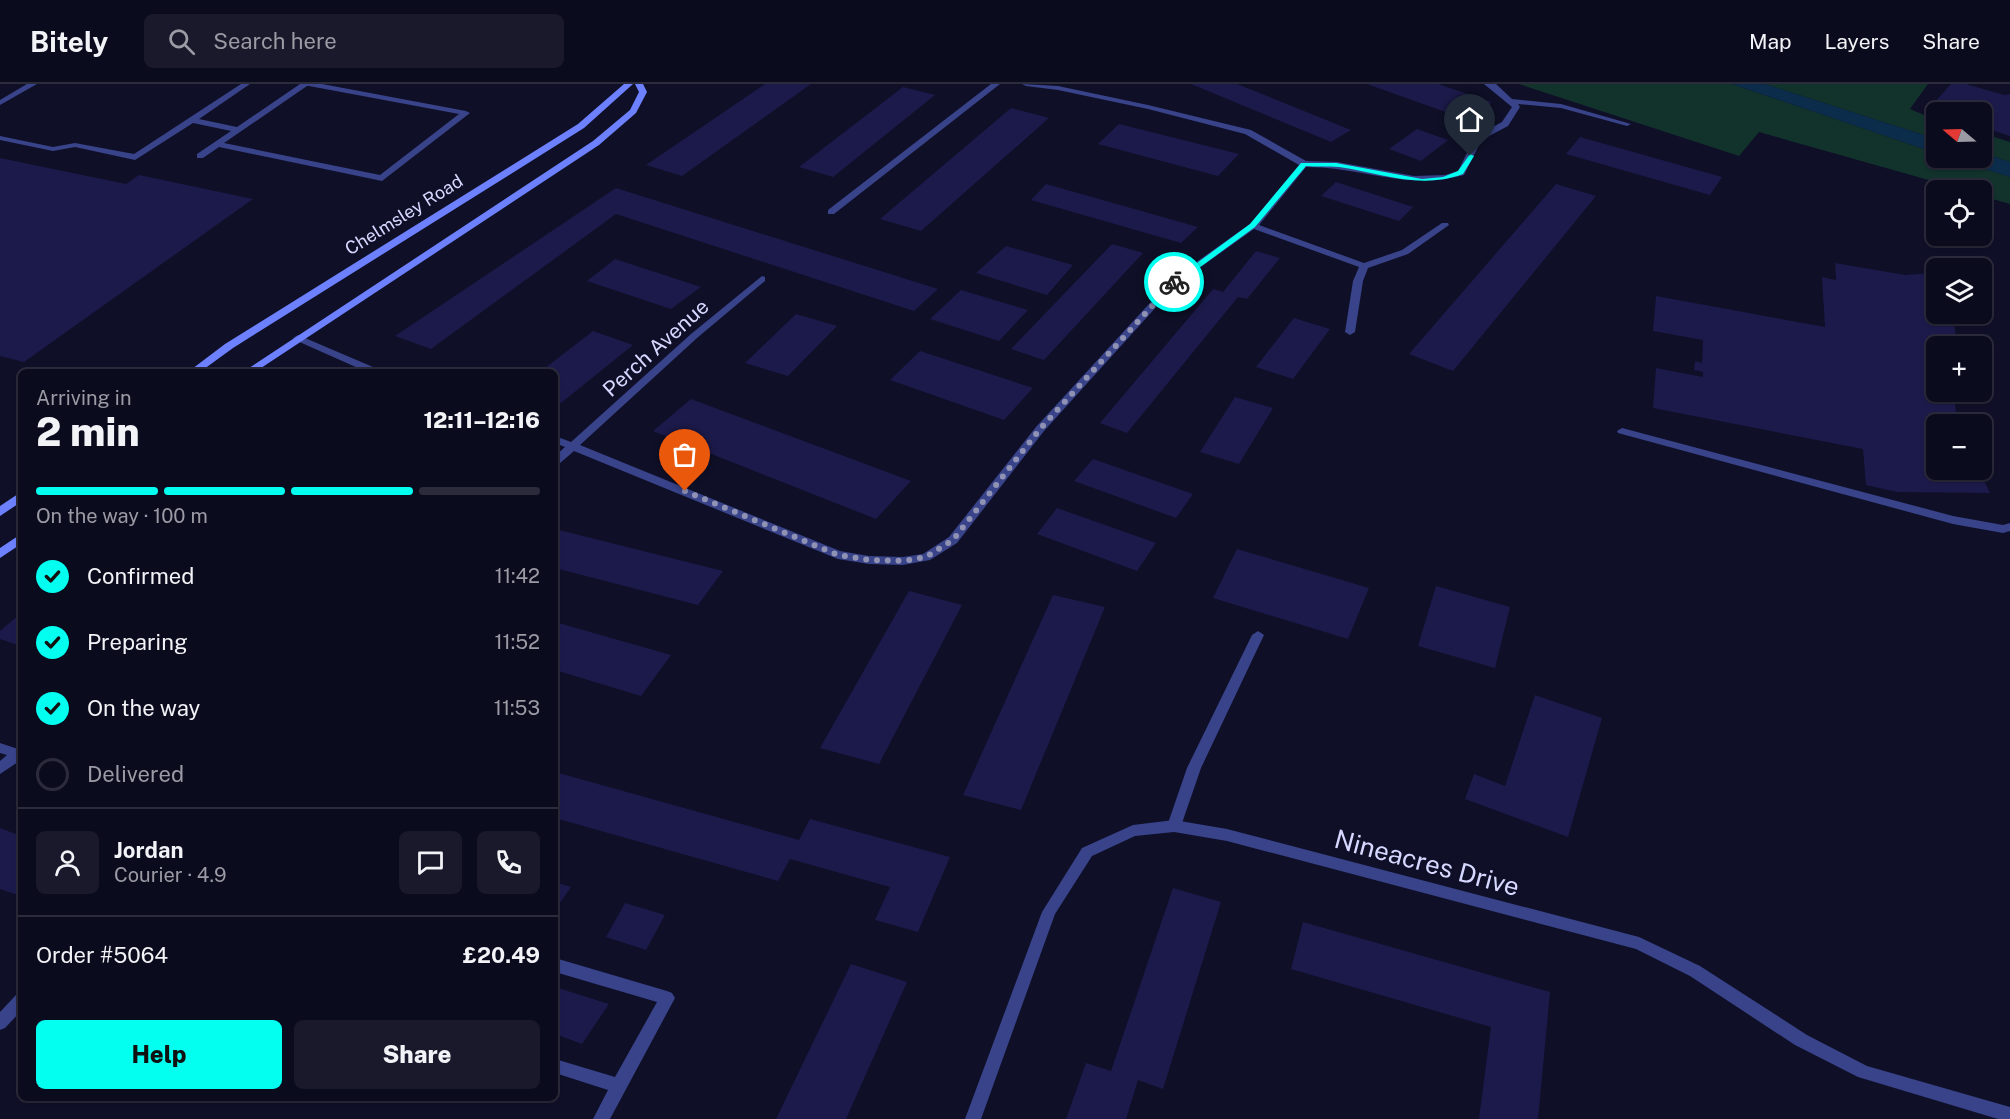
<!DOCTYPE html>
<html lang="en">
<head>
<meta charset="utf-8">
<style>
  :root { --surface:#0b0b1e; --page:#19192b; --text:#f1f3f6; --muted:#9a9ba4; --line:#2b2b3c; --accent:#02ffef }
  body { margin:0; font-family:"Public Sans",sans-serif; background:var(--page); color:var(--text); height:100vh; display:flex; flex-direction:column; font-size:22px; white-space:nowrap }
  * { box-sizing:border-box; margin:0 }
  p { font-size:20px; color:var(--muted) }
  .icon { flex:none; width:33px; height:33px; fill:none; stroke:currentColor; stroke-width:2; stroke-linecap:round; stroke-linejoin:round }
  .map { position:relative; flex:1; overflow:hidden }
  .panel { position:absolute; left:18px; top:285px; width:540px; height:732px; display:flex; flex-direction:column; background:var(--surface); border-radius:9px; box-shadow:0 2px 4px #0004,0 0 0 2px var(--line) }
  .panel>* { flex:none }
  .needle { width:39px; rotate:289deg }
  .controls { position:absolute; left:1926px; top:18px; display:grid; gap:12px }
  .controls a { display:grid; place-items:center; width:66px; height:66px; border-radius:9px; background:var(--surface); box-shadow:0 2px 4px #0004,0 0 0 2px var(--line); font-size:30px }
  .pin { position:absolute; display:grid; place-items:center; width:51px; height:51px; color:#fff; margin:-62px -26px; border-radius:50% 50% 50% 0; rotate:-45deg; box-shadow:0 0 6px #0007 }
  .pin .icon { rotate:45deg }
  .courier { position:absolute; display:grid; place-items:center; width:60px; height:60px; margin:-30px; border:4px solid #02ffef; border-radius:50%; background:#fff; color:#222; box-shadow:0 2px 8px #0007 }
  .head em { font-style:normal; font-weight:800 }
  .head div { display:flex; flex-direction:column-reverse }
  .head { display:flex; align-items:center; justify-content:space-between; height:102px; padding:0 18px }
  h1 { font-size:39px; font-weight:800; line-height:45px }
  .bar { display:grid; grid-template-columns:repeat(4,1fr); gap:9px 6px; align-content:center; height:72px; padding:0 18px }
  .bar i { height:8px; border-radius:4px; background:var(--line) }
  .bar .active { background:var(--accent) }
  .bar p { grid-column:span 4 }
  .line { display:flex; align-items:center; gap:15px; padding:0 18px; border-top:2px solid var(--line) }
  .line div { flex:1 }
  .round { display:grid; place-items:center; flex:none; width:63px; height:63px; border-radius:9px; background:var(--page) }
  ol { padding:0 18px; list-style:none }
  li { display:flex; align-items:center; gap:18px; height:66px }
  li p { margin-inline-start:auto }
  li .icon { padding:6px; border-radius:50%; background:var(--accent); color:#111; stroke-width:4 }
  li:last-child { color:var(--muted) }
  li i { width:33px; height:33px; border:3px solid var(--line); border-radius:50% }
  .button { display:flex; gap:12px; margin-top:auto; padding:12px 18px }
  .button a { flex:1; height:69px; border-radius:9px; background:var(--accent); color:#111; font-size:24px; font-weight:800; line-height:69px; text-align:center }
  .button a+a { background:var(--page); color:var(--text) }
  header { display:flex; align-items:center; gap:36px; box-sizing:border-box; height:84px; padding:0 30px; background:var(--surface); border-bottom:2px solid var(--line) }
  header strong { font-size:28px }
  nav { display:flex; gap:33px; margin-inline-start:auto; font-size:21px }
  .search { width:420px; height:54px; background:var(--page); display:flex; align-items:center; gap:15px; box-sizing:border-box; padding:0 21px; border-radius:9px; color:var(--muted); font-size:22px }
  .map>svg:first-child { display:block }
  .green { fill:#12322c }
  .water { fill:#0b2d4b }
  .building { fill:#1c1a4a }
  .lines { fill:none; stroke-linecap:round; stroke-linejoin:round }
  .lane { fill:#384389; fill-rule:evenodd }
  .street { fill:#384389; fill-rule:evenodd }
  .secondary { fill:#6d81ff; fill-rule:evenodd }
  .route { fill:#02ffef }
  .done { stroke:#9092b4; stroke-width:6; stroke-dasharray:0 10.8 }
  .labels { text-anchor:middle; stroke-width:4.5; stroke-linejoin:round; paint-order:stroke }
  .far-street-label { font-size:18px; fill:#d6d8ff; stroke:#0f0f28 }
  .street-label { font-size:21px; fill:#d6d8ff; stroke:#0f0f28 }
  .near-street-label { font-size:26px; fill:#d6d8ff; stroke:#0f0f28 }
</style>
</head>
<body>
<header>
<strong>Bitely</strong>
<div class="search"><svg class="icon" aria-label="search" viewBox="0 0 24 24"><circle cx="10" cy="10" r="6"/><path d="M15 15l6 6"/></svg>Search here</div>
<nav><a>Map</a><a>Layers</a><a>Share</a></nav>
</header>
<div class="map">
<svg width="2010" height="1035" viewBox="0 0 2010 1035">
  <rect width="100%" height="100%" fill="#0f0f28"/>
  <path class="green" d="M1519 0H1732L1936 69V74H1950L2010 93V120L1982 112V106H1964L1759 48 1739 72Z
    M1765 0H1928L1910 25 1936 36V55Z
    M1982 49 2010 58V78L1982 69Z"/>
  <path class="water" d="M1732 0H1765L1936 55V69Z
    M1982 69 2010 78V93L1950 74H1982Z"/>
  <path class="building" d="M765 0H811L682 92 646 81Z
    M1191 0H1237L1351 46 1331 58Z
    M1367 0H1438L1492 18 1468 36Z
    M1951 0H1966L2004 11 2010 10V52L1982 43V28H1963L1933 20Z
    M903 3 935 11 833 93 799 83Z
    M1011 24 1049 34 921 147 880 135Z
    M1119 40 1239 70 1218 92 1098 60Z
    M1417 45 1448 56 1421 77 1389 65Z
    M1580 53 1722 93 1710 111 1566 70Z
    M0 74 126 100 139 91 253 115 24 278 0 272Z
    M1336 98 1413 123 1399 137 1321 112Z
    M1046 100 1198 143 1181 159 1031 116Z
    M1556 100 1596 112 1453 287 1409 270Z
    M616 104 938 205 914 227 616 130 431 265 395 252Z
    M1112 160 1143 169 1044 276 1011 265Z
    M1006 162 1073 181 1047 211 976 189Z
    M1256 167 1280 174 1247 215 1238 213 1127 349 1100 339 1213 205 1223 208Z
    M615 175 701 203 671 225 587 197Z
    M1835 179 1905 191 1933 189 1936 196V230H1953L1957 262H1936V308H1953L1958 340H1936V386H1979L1990 409 1897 408 1866 401 1863 365 1653 324 1656 284 1703 293V288L1694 286 1695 277 1702 279 1703 256 1653 247 1656 212 1825 243 1822 193 1836 196Z
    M961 206 1028 226 999 257 930 235Z
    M796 230 837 242 788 292 745 279Z
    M1294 234 1330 245 1293 295 1256 283Z
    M593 247 633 261 561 319 555 317V288H540Z
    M920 267 1033 304 1004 336 890 296Z
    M1235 313 1273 324 1239 380 1200 368Z
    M691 315 911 397 876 435 653 347Z
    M1093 375 1193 410 1176 434 1074 397Z
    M1057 424 1156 459 1137 487 1037 450Z
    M555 445 723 487 698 521 555 484Z
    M1237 465 1369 504 1348 555 1213 514Z
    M1436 502 1510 523 1495 584 1418 562Z
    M909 507 962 521 879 680 820 664Z
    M1053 511 1105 523 1021 726 963 711Z
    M21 529V562L0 555V547Z
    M555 538 671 571 641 612 555 586Z
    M1535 611 1602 634 1568 753 1465 715 1474 690 1505 702Z
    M555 688 799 756 810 735 950 773 918 848 875 836 890 803 790 775 778 797 555 734Z
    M0 744 21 752V812L0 805Z
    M555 798 571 803 555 826Z
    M1173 804 1221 818 1163 1005 1138 996 1126 1035H1066L1086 979 1111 987Z
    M625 819 665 831 646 866 606 853Z
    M1303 838 1550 908 1538 1035H1479L1491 943 1291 885Z
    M851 880 907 898 846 1035H776Z
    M555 903 609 920 582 960 555 950Z"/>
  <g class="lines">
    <path class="lane" d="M27 0H37L0 21V16Z
      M241 0H250L199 35 237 43 300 0H322L466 27 470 29 382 97 219 63 203 74H197V70L231 47 193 39 135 76 75 63 53 67 0 56V52L53 63 75 59 134 70ZM307 2H309L459 30 380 91 224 59Z
      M1622 344 1953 432 2003 441 2010 439V447L2003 449 1953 440 1618 349 1617 347Z
      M1258 547 1264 551 1201 684 1181 742 1179 746 1174 748 1169 746 1167 742 1187 684 1252 551Z
      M0 659 21 666V676L0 690V677L7 671 0 669Z
      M555 874 667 907 672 909 675 914 610 1035H593L608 1006 555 989V975L615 993 657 918 555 888Z"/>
    <path class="street" d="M991 0H1000L834 130H828V126Z
      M1022 0 1058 2 1148 21 1251 46 1306 77 1337 78 1414 92 1445 91 1458 87 1474 55 1483 48 1502 38 1512 23 1484 0H1496L1512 15 1561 20 1631 40 1627 42 1561 24 1518 20 1520 23 1508 42 1489 52 1480 59 1464 91C1407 107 1363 83 1306 83L1259 141 1364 179 1402 166 1442 139H1448L1449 141 1408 170 1368 184 1363 197 1355 248 1350 251 1345 248 1353 197 1359 183 1254 145 1177 200 1044 347 957 459 930 476 903 481 869 480 838 475 574 367 559 380 555 381V372L565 363 555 359V352L571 358 691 250 762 192 765 193V197L697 254 580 361 840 467 869 472 903 473 923 470 949 453 1036 343 1171 196 1250 140 1299 81 1245 50 1148 25 1058 6 1026 2Z
      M298 251 380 286 381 288H367L295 256 293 254Z
      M1174 736 1227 745 1639 853 1700 882 1807 951 1867 982 2010 1023V1035H1998L1858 993 1795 961 1690 892 1636 865 1227 757 1174 748 1135 752 1092 772 1055 830 981 1035H965L1042 828 1082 764 1133 741Z
      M21 909V927L5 944 0 946V928L16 911Z"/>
    <path class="secondary" d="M624 0H633L584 44 233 264 200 288H188L225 260 578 40Z
      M635 0H643L647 8 636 29 599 61 255 288H243L593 57 630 26 639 8Z
      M21 408V418L0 432V422Z
      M21 450V460L0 474V464Z"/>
  </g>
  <path class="route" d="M1470 70 1474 72 1463 90C1420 106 1382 89 1339 83 1328 82 1316 83 1306 82L1255 143 1177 200 1171 198 1250 140 1301 79H1336L1422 95 1443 93 1458 87Z"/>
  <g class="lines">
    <path class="done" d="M685 407 838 471 869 476 903 477 926 473 953 456 1040 345 1174 198"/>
  </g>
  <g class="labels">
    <g class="far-street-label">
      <text transform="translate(404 131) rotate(-32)" y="6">Chelmsley Road</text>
    </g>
    <g class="street-label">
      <text transform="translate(656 264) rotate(-42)" y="7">Perch Avenue</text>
    </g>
    <g class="near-street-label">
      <text transform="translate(1427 779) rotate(15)" y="9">Nineacres Drive</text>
    </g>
  </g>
</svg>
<div class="controls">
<a><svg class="needle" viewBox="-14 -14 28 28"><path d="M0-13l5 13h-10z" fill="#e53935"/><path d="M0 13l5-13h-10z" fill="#9a9ba4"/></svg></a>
<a><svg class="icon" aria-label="locate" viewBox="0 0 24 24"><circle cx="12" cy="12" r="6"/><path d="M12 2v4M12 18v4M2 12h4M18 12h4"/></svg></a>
<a><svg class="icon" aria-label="layers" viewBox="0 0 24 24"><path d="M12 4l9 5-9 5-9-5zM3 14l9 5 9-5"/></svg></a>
<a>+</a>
<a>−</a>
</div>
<div class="pin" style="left:685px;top:407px;background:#ea580c"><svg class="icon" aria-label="bag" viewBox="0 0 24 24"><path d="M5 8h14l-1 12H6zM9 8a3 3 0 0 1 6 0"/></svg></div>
<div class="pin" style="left:1470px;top:72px;background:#1f2937"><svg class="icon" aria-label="home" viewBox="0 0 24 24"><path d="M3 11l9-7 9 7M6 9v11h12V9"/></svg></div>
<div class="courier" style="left:1174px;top:198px"><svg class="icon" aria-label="bike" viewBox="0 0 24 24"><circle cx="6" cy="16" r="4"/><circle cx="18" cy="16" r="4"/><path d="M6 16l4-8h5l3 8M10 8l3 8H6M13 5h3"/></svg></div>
<section class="panel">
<div class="head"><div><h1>2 min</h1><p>Arriving in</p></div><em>12:11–12:16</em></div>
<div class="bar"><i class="active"></i><i class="active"></i><i class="active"></i><i></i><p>On the way · 100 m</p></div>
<ol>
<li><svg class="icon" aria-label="check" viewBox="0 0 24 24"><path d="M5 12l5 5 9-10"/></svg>Confirmed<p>11:42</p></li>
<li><svg class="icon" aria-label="check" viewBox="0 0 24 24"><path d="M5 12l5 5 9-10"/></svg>Preparing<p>11:52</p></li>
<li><svg class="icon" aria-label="check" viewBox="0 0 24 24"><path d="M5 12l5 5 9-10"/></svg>On the way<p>11:53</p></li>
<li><i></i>Delivered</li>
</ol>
<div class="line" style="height:108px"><a class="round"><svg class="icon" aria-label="person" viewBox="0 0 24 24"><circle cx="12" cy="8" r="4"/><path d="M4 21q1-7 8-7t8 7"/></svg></a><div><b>Jordan</b><p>Courier · 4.9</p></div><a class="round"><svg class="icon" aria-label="chat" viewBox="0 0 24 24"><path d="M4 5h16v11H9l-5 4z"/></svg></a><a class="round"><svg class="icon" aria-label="phone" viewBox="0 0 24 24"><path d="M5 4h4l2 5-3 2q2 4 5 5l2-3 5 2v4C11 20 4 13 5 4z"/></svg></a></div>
<div class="line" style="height:78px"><div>Order #5064</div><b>£20.49</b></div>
<div class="button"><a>Help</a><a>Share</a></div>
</section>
</div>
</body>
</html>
